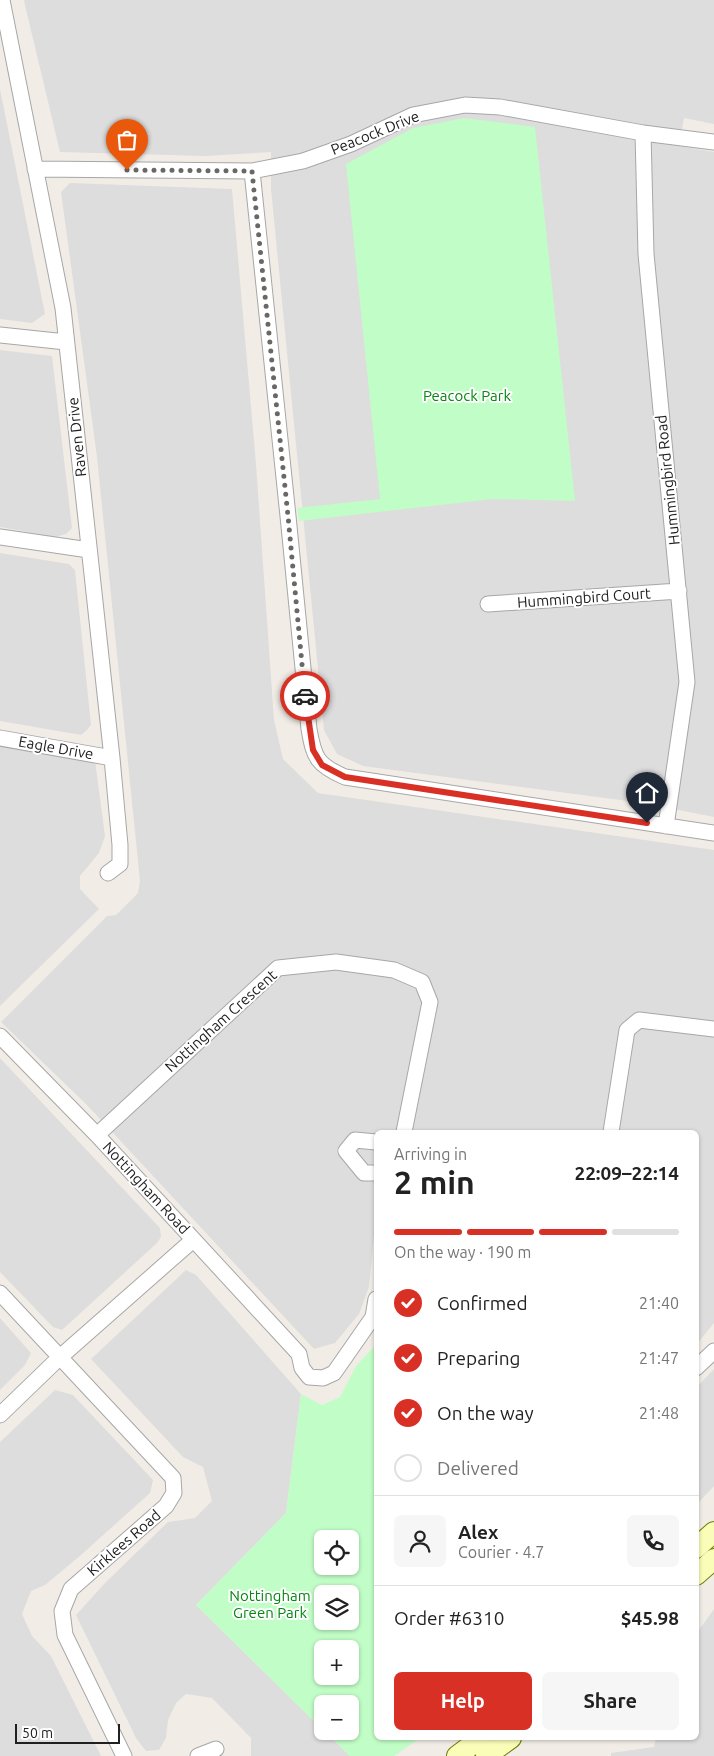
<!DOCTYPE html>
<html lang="en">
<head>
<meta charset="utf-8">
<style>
  :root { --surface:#fff; --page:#f6f6f6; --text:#222; --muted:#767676; --line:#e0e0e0; --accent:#d93025 }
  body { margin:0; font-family:Ubuntu,sans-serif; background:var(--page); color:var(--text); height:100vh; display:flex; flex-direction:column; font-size:19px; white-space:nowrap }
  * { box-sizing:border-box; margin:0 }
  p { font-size:16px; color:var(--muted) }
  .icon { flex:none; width:28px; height:28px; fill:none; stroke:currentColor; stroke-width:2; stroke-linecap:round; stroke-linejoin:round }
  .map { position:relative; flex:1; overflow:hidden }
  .panel { position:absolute; left:374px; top:1130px; width:325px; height:610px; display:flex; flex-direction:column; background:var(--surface); border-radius:8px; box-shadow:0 1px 4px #0004 }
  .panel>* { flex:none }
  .buttons { position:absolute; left:314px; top:1530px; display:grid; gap:10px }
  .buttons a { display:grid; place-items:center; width:45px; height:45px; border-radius:8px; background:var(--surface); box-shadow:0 1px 4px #0004; font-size:25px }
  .scale { position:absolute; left:15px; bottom:12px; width:105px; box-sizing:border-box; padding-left:5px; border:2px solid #202020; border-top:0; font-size:14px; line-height:18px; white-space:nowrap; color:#202020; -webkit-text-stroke:4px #fff; paint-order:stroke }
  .pin { position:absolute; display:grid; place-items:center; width:42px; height:42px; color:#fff; margin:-51px -21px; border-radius:50% 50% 50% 0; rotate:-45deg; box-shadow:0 0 5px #0007 }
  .pin .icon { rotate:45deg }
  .courier { position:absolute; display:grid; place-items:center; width:50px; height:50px; margin:-25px; border:4px solid #d93025; border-radius:50%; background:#fff; color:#222; box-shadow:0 1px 6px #0007 }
  .summary em { font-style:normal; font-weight:600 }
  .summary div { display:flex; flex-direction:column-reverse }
  .summary { display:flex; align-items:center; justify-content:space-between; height:85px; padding:0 20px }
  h1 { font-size:32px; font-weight:600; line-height:38px }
  .bar { display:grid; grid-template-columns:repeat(4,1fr); gap:8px 5px; align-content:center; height:60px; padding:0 20px }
  .bar i { height:6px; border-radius:4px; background:var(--line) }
  .bar .on { background:var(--accent) }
  .bar p { grid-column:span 4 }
  .line { display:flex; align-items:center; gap:12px; padding:0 20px; border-top:1px solid var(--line) }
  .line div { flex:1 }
  .round { display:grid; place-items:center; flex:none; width:52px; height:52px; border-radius:8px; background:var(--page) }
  ol { padding:0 20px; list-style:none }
  li { display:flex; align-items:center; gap:15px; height:55px }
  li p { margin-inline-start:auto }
  li .icon { padding:5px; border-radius:50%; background:var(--accent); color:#fff; stroke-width:4 }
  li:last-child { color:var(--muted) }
  li i { width:28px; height:28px; border:2px solid var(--line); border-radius:50% }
  .primary-button { display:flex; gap:10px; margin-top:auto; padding:10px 20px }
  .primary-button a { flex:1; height:58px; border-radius:8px; background:var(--accent); color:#fff; font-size:20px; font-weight:600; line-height:58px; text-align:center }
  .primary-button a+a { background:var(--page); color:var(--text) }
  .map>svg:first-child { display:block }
  .residential { fill:#dedddd }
  .park { fill:#c1fdc6; fill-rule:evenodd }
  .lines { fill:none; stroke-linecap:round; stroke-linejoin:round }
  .minor-casing { stroke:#a7a7a7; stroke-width:17 }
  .secondary-casing { stroke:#6f7e00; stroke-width:22 }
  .minor { stroke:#fff; stroke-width:15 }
  .secondary { stroke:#f9fdb8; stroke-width:20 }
  .done { stroke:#696865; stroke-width:5; stroke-dasharray:0 9 }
  .route { stroke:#d93025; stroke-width:6 }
  .labels { text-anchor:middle; stroke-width:4; stroke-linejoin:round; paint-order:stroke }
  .street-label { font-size:15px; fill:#202020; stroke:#fff }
  .park-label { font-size:15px; fill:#058711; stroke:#fff }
</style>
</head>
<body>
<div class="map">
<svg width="714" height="1756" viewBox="0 0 714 1756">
  <rect width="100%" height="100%" fill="#f1ede6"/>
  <path class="residential" d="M25 0H714V124L684 118 679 146 714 152V817L643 803 363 766 337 754 324 730 271 189V152L205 156 60 152 24 1Z
    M0 89 45 314 32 323 0 319Z
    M70 183 232 189 256 464 274 720 283 759 318 793 714 850V1323L696 1345V1132H376V1214L369 1287 359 1314 335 1343 314 1349 87 1105 1 1022 107 916 116 915 138 893 140 881 97 457 61 192Z
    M0 350 52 356 72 528 66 534 55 537 0 527Z
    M0 553 69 564 75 570 91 725 87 730 81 735 0 721Z
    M0 746 95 760 105 836 99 853 80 876V889L99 909 0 1006Z
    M0 1058 160 1228 161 1237 157 1243 62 1330 53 1327 0 1272Z
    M186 1270 196 1275 301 1394 286 1513 196 1605 322 1729V1731H325L350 1756H251V1738L212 1698 186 1694 176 1703 168 1720 166 1738 159 1750 146 1751 136 1738 76 1615 105 1583 168 1522 195 1518 212 1501 203 1467 183 1457 91 1359Z
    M0 1318 31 1353 25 1365 0 1390Z
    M714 1369V1486L696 1505V1388Z
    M55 1390 73 1395 153 1480 150 1493 81 1555 45 1585 31 1591 22 1614 32 1636 51 1656 101 1756H0V1442Z
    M714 1609V1756H611V1753L654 1747 656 1738H696V1634Z"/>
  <path class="park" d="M464 118 535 127 575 501 493 499 299 521 297 508 380 499 346 164 413 128Z
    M374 1347 376 1348V1738H420L394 1756H350L325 1731H350V1704H322V1729L196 1605 286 1513 301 1394 322 1405 340 1397 356 1366ZM322 1539H350V1566H322ZM322 1594H350V1621H322ZM322 1649H350V1676H322Z"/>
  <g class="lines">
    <defs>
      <path id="minor" d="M2 0 63 308 112 758 120 845V864L108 873
        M643 133 646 254 687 682 666 826
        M35 169 252 171 303 161 351 144 413 115 465 105 500 107 643 133 714 142
        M252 171 288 516 309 729C314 758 317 765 345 777L714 833
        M0 335 66 342
        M0 537 89 550
        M488 604 679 591
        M0 738 112 758
        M0 1036 97 1135 299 1354 302 1368 309 1377 323 1378 334 1373 373 1317 376 1299
        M611 1132 627 1030 639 1020 714 1029
        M97 1135 278 968 336 962 394 970 422 982 430 1002 404 1132
        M376 1142 355 1140 346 1151 364 1173H376
        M0 1293 173 1478 174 1493 166 1506 71 1589 62 1611 65 1635 124 1756
        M696 1368 714 1351
        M0 1415 59 1358 193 1240
        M198 1756 216 1749"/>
      <path id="secondary" d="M696 1548 714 1532
        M696 1575 714 1559
        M457 1756 481 1738
        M486 1756 511 1738"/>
    </defs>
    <use href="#minor" class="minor-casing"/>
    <use href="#secondary" class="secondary-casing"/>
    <use href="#minor" class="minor"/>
    <use href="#secondary" class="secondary"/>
  </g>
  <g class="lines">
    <path class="done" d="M127 170 252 171 288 516 305 696"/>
    <path class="route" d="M305 696 313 750 322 765 345 777 647 823"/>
  </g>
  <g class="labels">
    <g class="street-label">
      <text transform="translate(375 133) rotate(-22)" y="5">Peacock Drive</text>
      <text transform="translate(77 437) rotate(-96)" y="5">Raven Drive</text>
      <text transform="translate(668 480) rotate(-96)" y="5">Hummingbird Road</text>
      <text transform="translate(584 598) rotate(-4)" y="5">Hummingbird Court</text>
      <text transform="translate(56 748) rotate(10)" y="5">Eagle Drive</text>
      <text transform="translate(221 1021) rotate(-42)" y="5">Nottingham Crescent</text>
      <text transform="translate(146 1188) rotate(47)" y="5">Nottingham Road</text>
      <text transform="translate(124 1543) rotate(-41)" y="5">Kirklees Road</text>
    </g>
    <g class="park-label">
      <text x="467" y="401">Peacock Park</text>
      <text x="270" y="1601">Nottingham<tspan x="270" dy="17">Green Park</tspan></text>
    </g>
  </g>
</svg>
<div class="buttons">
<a><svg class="icon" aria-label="locate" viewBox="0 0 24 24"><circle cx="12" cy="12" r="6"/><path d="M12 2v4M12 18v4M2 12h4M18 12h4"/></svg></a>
<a><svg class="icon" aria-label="layers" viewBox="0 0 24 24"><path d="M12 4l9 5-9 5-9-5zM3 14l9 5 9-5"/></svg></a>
<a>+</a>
<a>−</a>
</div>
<div class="scale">50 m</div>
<div class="pin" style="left:127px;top:170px;background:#ea580c"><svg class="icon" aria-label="bag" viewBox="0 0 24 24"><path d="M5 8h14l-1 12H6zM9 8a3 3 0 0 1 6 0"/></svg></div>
<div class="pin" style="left:647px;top:823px;background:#1f2937"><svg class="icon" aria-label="home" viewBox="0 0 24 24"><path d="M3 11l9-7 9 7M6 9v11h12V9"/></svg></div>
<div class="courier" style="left:305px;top:696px"><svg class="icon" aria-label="car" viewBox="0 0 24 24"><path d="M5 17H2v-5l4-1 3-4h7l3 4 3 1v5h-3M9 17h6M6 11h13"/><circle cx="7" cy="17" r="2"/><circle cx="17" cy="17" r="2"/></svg></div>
<section class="panel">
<div class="summary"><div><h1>2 min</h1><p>Arriving in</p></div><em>22:09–22:14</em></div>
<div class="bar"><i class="on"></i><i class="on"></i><i class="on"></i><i></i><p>On the way · 190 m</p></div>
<ol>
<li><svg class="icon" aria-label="check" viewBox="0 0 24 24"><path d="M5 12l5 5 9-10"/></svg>Confirmed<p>21:40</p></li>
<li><svg class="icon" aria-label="check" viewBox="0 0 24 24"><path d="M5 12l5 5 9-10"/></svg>Preparing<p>21:47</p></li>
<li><svg class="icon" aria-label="check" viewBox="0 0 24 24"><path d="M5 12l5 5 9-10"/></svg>On the way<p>21:48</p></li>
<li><i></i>Delivered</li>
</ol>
<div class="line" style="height:90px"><a class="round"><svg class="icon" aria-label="person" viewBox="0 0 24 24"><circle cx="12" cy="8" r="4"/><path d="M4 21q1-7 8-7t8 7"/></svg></a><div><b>Alex</b><p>Courier · 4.7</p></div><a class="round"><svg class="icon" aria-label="phone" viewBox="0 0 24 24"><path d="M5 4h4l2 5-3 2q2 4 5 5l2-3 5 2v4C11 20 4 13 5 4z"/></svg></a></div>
<div class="line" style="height:65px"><div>Order #6310</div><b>$45.98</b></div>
<div class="primary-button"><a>Help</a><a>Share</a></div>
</section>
</div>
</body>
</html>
